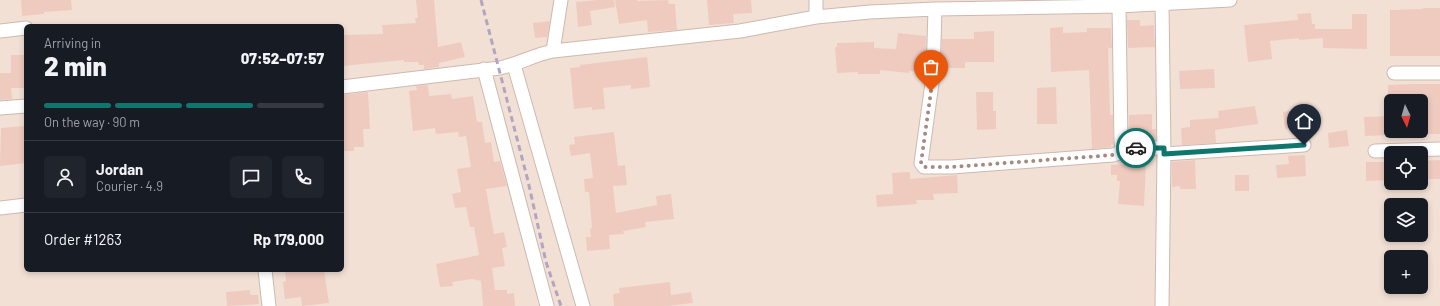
<!DOCTYPE html>
<html lang="en">
<head>
<meta charset="utf-8">
<style>
  :root { --surface:#171b24; --page:#20242c; --text:#f1f3f6; --muted:#9ea1a6; --line:#363941; --accent:#0f766e }
  body { margin:0; font-family:Barlow,sans-serif; background:var(--page); color:var(--text); height:100vh; display:flex; flex-direction:column; font-size:15px; white-space:nowrap }
  * { box-sizing:border-box; margin:0 }
  p { font-size:13px; color:var(--muted) }
  .icon { flex:none; width:22px; height:22px; fill:none; stroke:currentColor; stroke-width:2; stroke-linecap:round; stroke-linejoin:round }
  .map { position:relative; flex:1; overflow:hidden }
  .sheet { position:absolute; left:24px; top:24px; width:320px; height:248px; display:flex; flex-direction:column; background:var(--surface); border-radius:6px; box-shadow:0 2px 6px #0003 }
  .sheet>* { flex:none }
  .needle { width:26px; rotate:175deg }
  .controls { position:absolute; left:1384px; top:94px; display:grid; gap:8px }
  .controls a { display:grid; place-items:center; width:44px; height:44px; border-radius:6px; background:var(--surface); box-shadow:0 2px 6px #0003; font-size:20px }
  .pin { position:absolute; display:grid; place-items:center; width:34px; height:34px; color:#fff; margin:-41px -17px; border-radius:50% 50% 50% 0; rotate:-45deg; box-shadow:0 0 4px #0007 }
  .pin .icon { rotate:45deg }
  .courier { position:absolute; display:grid; place-items:center; width:40px; height:40px; margin:-20px; border:3px solid #0f766e; border-radius:50%; background:#fff; color:#222; box-shadow:0 1px 5px #0007 }
  .headline em { font-style:normal; font-weight:800 }
  .headline div { display:flex; flex-direction:column-reverse }
  .headline { display:flex; align-items:center; justify-content:space-between; height:68px; padding:0 20px }
  h1 { font-size:26px; font-weight:800; line-height:30px }
  .bar { display:grid; grid-template-columns:repeat(4,1fr); gap:6px 4px; align-content:center; height:48px; padding:0 20px }
  .bar i { height:5px; border-radius:3px; background:var(--line) }
  .bar .on { background:var(--accent) }
  .bar p { grid-column:span 4 }
  .line { display:flex; align-items:center; gap:10px; padding:0 20px; border-top:1px solid var(--line) }
  .line div { flex:1 }
  .round { display:grid; place-items:center; flex:none; width:42px; height:42px; border-radius:6px; background:var(--page) }
  .map>svg:first-child { display:block }
  .residential { fill:#f2e0d5; fill-rule:evenodd }
  .building { fill:#efcbbf }
  .lines { fill:none; stroke-linecap:round; stroke-linejoin:round }
  .street-casing { stroke:#ceb8b0; stroke-width:15 }
  .street { stroke:#fff; stroke-width:13 }
  .rail { stroke:#b1a5c4; stroke-width:3; stroke-dasharray:6 4; stroke-linecap:butt }
  .done { stroke:#a38b82; stroke-width:4; stroke-dasharray:0 7.2 }
  .route { stroke:#0f766e; stroke-width:5 }
</style>
</head>
<body>
<div class="map">
<svg width="1440" height="306" viewBox="0 0 1440 306">
  <rect width="100%" height="100%" fill="#fbf0e6"/>
  <path class="residential" d="M0 0H1440V306H0ZM26 26H342V270H26ZM1391 101H1421V131H1391ZM1391 153H1421V183H1391ZM1391 205H1421V235H1391ZM1391 257H1421V287H1391Z"/>
  <path class="building" d="M21 0H71L72 10 44 12V14L22 16Z
    M416 0H434L438 47 461 42 465 57 439 63V67L424 69V65H419L418 62H404V60L342 66V35L383 34 382 25 416 23 415 18H418Z
    M597 0H614L615 7 590 11 592 25 578 27 576 2Z
    M615 0H637V1L668 0 669 4H675L677 30 648 32 647 20 619 24Z
    M707 0H751L752 13 733 14 734 23 709 25Z
    M1423 8H1440V56H1390V10L1423 9Z
    M1311 13 1312 24H1315V29H1352V14H1367V49L1323 48V38L1299 40V38L1270 41 1272 59 1248 62 1244 25 1298 20 1297 14Z
    M1127 20H1140V26L1154 25 1155 47 1128 48Z
    M550 21 547 37 535 38 533 23Z
    M1063 27V33L1087 32V28H1111L1112 48H1108L1110 115H1113V144L1111 145V147L1092 149 1089 70 1051 72 1050 28Z
    M994 31V62H965V68H941L942 39H974V32Z
    M898 33 926 36 925 72 909 71V73L880 70V74H858V72L837 73 835 47H837V43L874 42V48L896 49Z
    M11 55H26V88H11L12 99 0 100V73H11Z
    M647 57 650 87 631 89V85L603 88 605 109 592 110V107L574 109 570 68 580 67V65Z
    M1214 69 1215 88 1180 89 1179 71Z
    M1413 84H1440V134H1421V101H1388V85Z
    M428 85 429 96 451 94 452 99 473 96 477 122H482L485 143 491 142 494 162 500 161 507 186 486 189 494 234 504 232 507 247 502 248 505 266 492 268 495 290H507V294L514 293 515 306H483L481 281 472 279 452 282 453 286 440 287 436 264 479 255 474 227H470L466 207 455 208 452 194 461 192 457 169 471 167 466 136 459 137 458 132 436 134 435 128 413 131 409 91 417 90 416 86Z
    M1056 87 1057 124H1037V88Z
    M368 92 370 129H363L364 147H354V151H342V95Z
    M976 92H993V111H996V129L977 130Z
    M1255 106 1258 124 1215 130 1216 143 1182 145 1181 128 1190 127V120L1219 118 1218 111Z
    M1307 109 1309 126 1285 129 1283 112Z
    M1152 114V129H1156V140H1129V115Z
    M1391 116V135L1365 136 1364 117Z
    M26 126V163L0 166 1 128Z
    M1347 130 1349 146 1329 148 1328 133Z
    M614 132 618 166 625 165 627 185 613 186 616 213 657 205 656 196 671 194 674 219 645 222 646 227 623 231 624 234 609 235 610 249 587 251 586 237H591L590 229 592 228 589 192H585L584 179 593 178 590 153 571 156 569 145 575 144 574 137Z
    M1305 155 1306 176 1277 178 1276 165 1289 164 1288 156Z
    M1195 160 1196 189H1180V186L1172 187V162Z
    M1440 160V179H1421V161Z
    M1366 162H1391V180L1366 181Z
    M1146 164 1144 206 1118 204 1120 181H1117V175H1111V165Z
    M910 172V179L957 175 958 193 933 194 934 200H916L917 204 877 207 876 195 893 194 892 173Z
    M1235 175H1249V191H1235Z
    M285 270H324L329 303 302 306 301 297 285 299 283 282 286 281Z
    M670 282 671 295 691 292 693 303 667 306H614L613 294 620 293 619 288Z
    M250 290V295H258L259 304 227 306 226 292Z"/>
  <g class="lines">
    <defs>
      <path id="street" d="M816 0V17
        M1119 6 1121 143 1125 148H1164
        M935 9 933 76 921 163 924 167H952L1113 155 1119 153 1123 146
        M0 31 26 28
        M553 51 561 0
        M514 65 583 306
        M484 69 547 306
        M1394 73H1440
        M342 87 500 68C518 64 534 55 553 51L740 31 816 17 870 12 935 9 1119 6 1230 0
        M0 108 26 106
        M1375 151 1440 149
        M1164 154 1304 145
        M0 208 26 205
        M265 270 269 306
        M1162 306 1164 154 1162 3"/>
    </defs>
    <use href="#street" class="street-casing"/>
    <use href="#street" class="street"/>
    <path class="rail" d="M481 0 528 181 546 262 561 306"/>
  </g>
  <g class="lines">
    <path class="done" d="M931 91 921 163 924 167H952L1113 155 1119 153 1123 146 1125 148H1136"/>
    <path class="route" d="M1136 148H1164V154L1304 145"/>
  </g>
</svg>
<div class="controls">
<a><svg class="needle" viewBox="-14 -14 28 28"><path d="M0-13l5 13h-10z" fill="#e53935"/><path d="M0 13l5-13h-10z" fill="#9ea1a6"/></svg></a>
<a><svg class="icon" aria-label="locate" viewBox="0 0 24 24"><circle cx="12" cy="12" r="6"/><path d="M12 2v4M12 18v4M2 12h4M18 12h4"/></svg></a>
<a><svg class="icon" aria-label="layers" viewBox="0 0 24 24"><path d="M12 4l9 5-9 5-9-5zM3 14l9 5 9-5"/></svg></a>
<a>+</a>
</div>
<div class="pin" style="left:931px;top:91px;background:#ea580c"><svg class="icon" aria-label="bag" viewBox="0 0 24 24"><path d="M5 8h14l-1 12H6zM9 8a3 3 0 0 1 6 0"/></svg></div>
<div class="pin" style="left:1304px;top:145px;background:#1f2937"><svg class="icon" aria-label="home" viewBox="0 0 24 24"><path d="M3 11l9-7 9 7M6 9v11h12V9"/></svg></div>
<div class="courier" style="left:1136px;top:148px"><svg class="icon" aria-label="car" viewBox="0 0 24 24"><path d="M5 17H2v-5l4-1 3-4h7l3 4 3 1v5h-3M9 17h6M6 11h13"/><circle cx="7" cy="17" r="2"/><circle cx="17" cy="17" r="2"/></svg></div>
<section class="sheet">
<div class="headline"><div><h1>2 min</h1><p>Arriving in</p></div><em>07:52–07:57</em></div>
<div class="bar"><i class="on"></i><i class="on"></i><i class="on"></i><i></i><p>On the way · 90 m</p></div>
<div class="line" style="height:72px"><a class="round"><svg class="icon" aria-label="person" viewBox="0 0 24 24"><circle cx="12" cy="8" r="4"/><path d="M4 21q1-7 8-7t8 7"/></svg></a><div><b>Jordan</b><p>Courier · 4.9</p></div><a class="round"><svg class="icon" aria-label="chat" viewBox="0 0 24 24"><path d="M4 5h16v11H9l-5 4z"/></svg></a><a class="round"><svg class="icon" aria-label="phone" viewBox="0 0 24 24"><path d="M5 4h4l2 5-3 2q2 4 5 5l2-3 5 2v4C11 20 4 13 5 4z"/></svg></a></div>
<div class="line" style="height:52px"><div>Order #1263</div><b>Rp 179,000</b></div>
</section>
</div>
</body>
</html>
